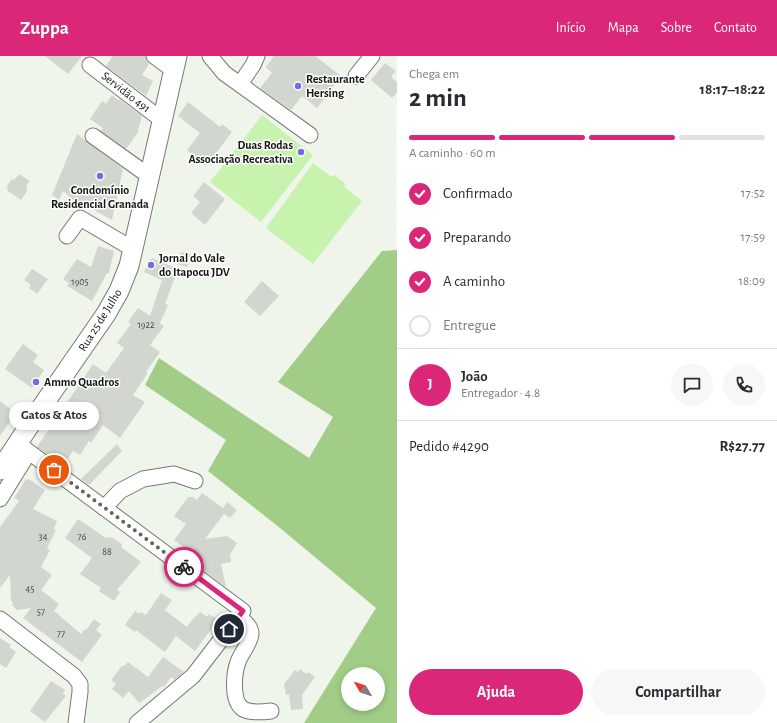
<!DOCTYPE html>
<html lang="pt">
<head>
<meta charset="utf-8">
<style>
  :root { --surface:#fff; --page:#f7f7f7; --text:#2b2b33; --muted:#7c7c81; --line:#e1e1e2; --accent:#db2777 }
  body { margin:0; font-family:"Alegreya Sans",sans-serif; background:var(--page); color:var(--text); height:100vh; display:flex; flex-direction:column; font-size:15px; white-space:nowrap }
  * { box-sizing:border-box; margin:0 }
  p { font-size:13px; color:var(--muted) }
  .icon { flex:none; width:22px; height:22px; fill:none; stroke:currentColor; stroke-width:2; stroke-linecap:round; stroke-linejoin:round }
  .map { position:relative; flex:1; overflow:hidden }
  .drawer { display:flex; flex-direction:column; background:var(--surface); width:380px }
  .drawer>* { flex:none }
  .needle { width:26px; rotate:309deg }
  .fabs { position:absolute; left:341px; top:611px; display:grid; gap:8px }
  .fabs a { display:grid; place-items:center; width:44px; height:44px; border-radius:50%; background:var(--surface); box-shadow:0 2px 6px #0003; font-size:20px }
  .pin { position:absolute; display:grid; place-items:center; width:34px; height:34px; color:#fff; margin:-17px; border:2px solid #fff; border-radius:50%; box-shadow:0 1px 4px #0007 }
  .courier { position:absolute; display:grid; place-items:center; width:40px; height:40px; margin:-20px; border:3px solid #db2777; border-radius:50%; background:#fff; color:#222; box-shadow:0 1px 5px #0007 }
  .bubble { position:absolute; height:28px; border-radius:14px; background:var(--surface); box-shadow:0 2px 6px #0003; font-size:13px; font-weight:700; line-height:28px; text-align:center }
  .summary em { font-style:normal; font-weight:700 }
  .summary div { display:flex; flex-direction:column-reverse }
  .summary { display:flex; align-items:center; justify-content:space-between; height:68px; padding:0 12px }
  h1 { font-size:26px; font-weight:700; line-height:30px }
  .bar { display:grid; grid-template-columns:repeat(4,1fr); gap:6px 4px; align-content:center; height:48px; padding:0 12px }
  .bar i { height:5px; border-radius:3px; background:var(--line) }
  .bar .current { background:var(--accent) }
  .bar p { grid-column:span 4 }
  .line { display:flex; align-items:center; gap:10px; padding:0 12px; border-top:1px solid var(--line) }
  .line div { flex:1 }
  .round { display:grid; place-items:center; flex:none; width:42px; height:42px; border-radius:21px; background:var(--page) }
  ol { padding:0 12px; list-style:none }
  li { display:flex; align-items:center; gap:12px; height:44px }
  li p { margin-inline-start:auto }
  li .icon { padding:4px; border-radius:50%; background:var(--accent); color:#fff; stroke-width:4 }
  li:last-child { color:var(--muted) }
  li i { width:22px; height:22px; border:2px solid var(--line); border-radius:50% }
  .action { display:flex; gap:8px; margin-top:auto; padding:8px 12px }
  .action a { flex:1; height:46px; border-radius:24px; background:var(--accent); color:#fff; font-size:16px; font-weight:700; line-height:46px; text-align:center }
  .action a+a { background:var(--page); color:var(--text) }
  header { display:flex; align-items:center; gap:24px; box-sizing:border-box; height:56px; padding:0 20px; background:var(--accent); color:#fff }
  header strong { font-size:19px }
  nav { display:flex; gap:22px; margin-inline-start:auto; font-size:14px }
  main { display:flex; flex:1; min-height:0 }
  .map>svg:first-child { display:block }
  .green { fill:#c8f3ae }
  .forest { fill:#a1cd86; fill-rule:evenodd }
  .building { fill:#d1d7ce }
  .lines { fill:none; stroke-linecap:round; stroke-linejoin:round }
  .minor-casing { stroke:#757a72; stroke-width:17 }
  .major-casing { stroke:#757a72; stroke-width:21 }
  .minor { stroke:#fff; stroke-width:15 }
  .major { stroke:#fff; stroke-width:19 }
  .done { stroke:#626560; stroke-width:4; stroke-dasharray:0 7.2 }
  .route { stroke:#db2777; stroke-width:5 }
  .poi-dot { fill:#766ae5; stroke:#fff; stroke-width:1.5 }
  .labels { text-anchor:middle; stroke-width:3; stroke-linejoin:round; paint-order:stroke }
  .number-label { font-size:10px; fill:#454843 }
  .poi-label { font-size:12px; font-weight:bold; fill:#161815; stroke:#fff; text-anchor:start }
  .street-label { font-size:12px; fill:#161815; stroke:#fff }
</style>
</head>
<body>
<header>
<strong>Zuppa</strong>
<nav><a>Início</a><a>Mapa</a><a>Sobre</a><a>Contato</a></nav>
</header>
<main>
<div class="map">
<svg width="397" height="667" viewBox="0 0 397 667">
  <rect width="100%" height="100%" fill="#eff5eb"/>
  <path class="green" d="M262 59 313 99 261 166 210 126Z
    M313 107 332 121 334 119 346 128 344 131 362 145 313 208 266 172Z"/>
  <path class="forest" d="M397 194V667H304L376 552 280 472 208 415 226 384 145 329 159 302 309 402 333 361 278 326 382 195ZM348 618H378V648H348Z"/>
  <path class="building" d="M45 0H82L68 18Z
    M113 0H145L146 4 149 8 142 19 153 25 146 40 106 10Z
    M274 0H315L341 20 317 52 302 40 291 54 260 32 272 17 266 11Z
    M385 7 396 15 391 21 397 26V36L392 42 371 24Z
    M112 39 118 44 119 43 142 60 138 74 139 75 126 93 101 75 103 72 90 63 102 45 106 48Z
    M188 46 220 71 222 68 232 76 206 110 187 94 200 77 178 60Z
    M77 78 123 113 112 164 87 150 77 147 63 135 59 144 52 139Z
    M19 118 30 125 26 130 28 131 26 134 27 135 21 144 7 134 8 132 6 131 12 123 14 124Z
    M204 126 225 143 205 169 191 157 200 146 193 140Z
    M98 190 114 195 109 217H107L92 245 67 230 69 227 63 223 77 203 91 211Z
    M181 196 191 199 187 211 177 208Z
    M152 202 178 213 165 248 168 249 160 267 164 270 150 289 160 296 146 316 148 317 133 339 145 346 120 382 103 369 91 387 89 385 80 399 73 395 62 410 37 391 93 308 106 317 124 292 117 287 131 268 128 266 138 252 150 260 162 224 144 216 150 203H152Z
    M32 213 48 223 37 238 29 232 31 229 24 224Z
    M262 225 279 240 260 260 244 246Z
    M23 288 38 299 33 306 44 314 32 332 5 313Z
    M0 345 16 357 0 380Z
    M117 388 122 395 89 429 81 423Z
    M26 423 28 424 29 423 45 434 33 453 57 465 54 473 56 474 47 492 50 494 41 511 52 519 41 534 59 548 54 555 81 578 85 573 86 574 94 563 101 568 96 574 102 579 82 606 23 562 31 552 17 554 12 549 13 547 11 545 10 519 0 532V471L19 445 14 442Z
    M202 437 223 452 227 446 237 454 230 462 224 458 205 483 227 480 237 487 230 499 231 506 221 508 226 531 201 513 205 507 174 484 186 468 174 460 188 441H193L197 444Z
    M78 463 106 482 111 481 122 488 121 491 141 506 117 534 120 536 114 545 99 535 101 532 80 518 92 502 65 482Z
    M161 537 172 544 165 554 187 571 196 559 197 560 200 556 207 561 209 558 218 564 195 595 176 580 165 596 136 574 135 576 125 569 135 555 139 558 140 556 146 559Z
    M0 582 11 589 9 591 16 596 6 612 0 608Z
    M163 601 184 616 175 624 171 621 164 631 162 630 145 643 139 647 129 635 123 642 112 633 116 628 111 624 122 610H124L128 606 148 621Z
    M300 613 306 618 308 616 315 621 302 639 303 653 291 654 289 638 286 639 284 628 295 614 298 616Z
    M51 625 65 634 63 637 66 640 45 666 30 655Z"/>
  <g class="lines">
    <defs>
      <path id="minor" d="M154 0 173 14
        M210 0 224 17 310 79
        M90 9 162 64
        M356 20 372 0
        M240 28 253 9 257 0
        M93 80 149 120
        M67 180 80 162 133 193
        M17 387 243 555 193 620 137 667
        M0 443 29 396
        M104 452 120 435 143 423 174 418 195 425
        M238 561C244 565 251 570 251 578 250 588 241 597 238 606 234 617 231 645 243 653 250 657 263 656 271 655
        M0 563 74 620 80 628V636L76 667"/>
      <path id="major" d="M0 414 41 352 106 258 119 235 129 210 177 0"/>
    </defs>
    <use href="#minor" class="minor-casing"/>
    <use href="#major" class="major-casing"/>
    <use href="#minor" class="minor"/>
    <use href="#major" class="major"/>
  </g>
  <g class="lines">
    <path class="done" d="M54 414 184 511"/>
    <path class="route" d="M184 511 243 555 229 573"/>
  </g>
  <g class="poi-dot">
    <circle cx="298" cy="30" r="4"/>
    <circle cx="301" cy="96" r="4"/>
    <circle cx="100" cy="120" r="4"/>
    <circle cx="151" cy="209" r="4"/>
    <circle cx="36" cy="326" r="4"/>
  </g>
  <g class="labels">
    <g class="number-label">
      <text x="80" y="229">1905</text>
      <text x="146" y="272">1922</text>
      <text x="43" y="484">34</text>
      <text x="82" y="484">76</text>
      <text x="107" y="499">88</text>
      <text x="30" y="536">45</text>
      <text x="41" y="559">57</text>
      <text x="61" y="581">77</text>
    </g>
    <g class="poi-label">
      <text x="306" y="27">Restaurante<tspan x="306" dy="14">Hersing</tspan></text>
      <text x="293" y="93" text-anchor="end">Duas Rodas<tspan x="293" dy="14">Associação Recreativa</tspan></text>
      <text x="100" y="138" text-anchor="middle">Condomínio<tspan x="100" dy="14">Residencial Granada</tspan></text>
      <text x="159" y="206">Jornal do Vale<tspan x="159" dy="14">do Itapocu JDV</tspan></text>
      <text x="44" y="330">Ammo Quadros</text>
    </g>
    <g class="street-label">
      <text transform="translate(126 36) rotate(38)" y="4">Servidão 491</text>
      <text transform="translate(100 264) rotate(-58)" y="4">Rua 25 de Julho</text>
    </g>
  </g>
</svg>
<div class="fabs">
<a><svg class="needle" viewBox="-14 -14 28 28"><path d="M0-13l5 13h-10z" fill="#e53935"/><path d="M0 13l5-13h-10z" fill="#7c7c81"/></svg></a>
</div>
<div class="pin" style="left:54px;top:414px;background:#ea580c"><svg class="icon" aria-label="bag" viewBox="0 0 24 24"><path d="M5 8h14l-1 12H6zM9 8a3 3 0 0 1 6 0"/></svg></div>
<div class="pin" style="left:229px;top:573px;background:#1f2937"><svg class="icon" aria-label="home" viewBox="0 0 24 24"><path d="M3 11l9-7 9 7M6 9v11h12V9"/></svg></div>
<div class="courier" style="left:184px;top:511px"><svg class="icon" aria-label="bike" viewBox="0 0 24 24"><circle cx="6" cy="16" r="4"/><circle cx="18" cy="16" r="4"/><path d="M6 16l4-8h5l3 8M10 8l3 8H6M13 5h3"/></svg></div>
<div class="bubble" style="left:9px;top:346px;width:90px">Gatos &amp; Atos</div>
</div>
<section class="drawer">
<div class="summary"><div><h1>2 min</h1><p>Chega em</p></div><em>18:17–18:22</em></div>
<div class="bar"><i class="current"></i><i class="current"></i><i class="current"></i><i></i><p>A caminho · 60 m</p></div>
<ol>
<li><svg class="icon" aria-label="check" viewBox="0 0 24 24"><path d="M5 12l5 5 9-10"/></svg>Confirmado<p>17:52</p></li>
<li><svg class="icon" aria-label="check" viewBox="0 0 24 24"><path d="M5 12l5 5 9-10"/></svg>Preparando<p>17:59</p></li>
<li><svg class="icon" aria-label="check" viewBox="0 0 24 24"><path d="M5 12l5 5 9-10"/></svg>A caminho<p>18:09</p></li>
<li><i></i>Entregue</li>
</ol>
<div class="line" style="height:72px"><b class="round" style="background:var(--accent);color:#fff">J</b><div><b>João</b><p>Entregador · 4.8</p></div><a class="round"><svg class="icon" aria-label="chat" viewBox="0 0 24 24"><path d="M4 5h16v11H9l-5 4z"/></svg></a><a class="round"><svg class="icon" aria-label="phone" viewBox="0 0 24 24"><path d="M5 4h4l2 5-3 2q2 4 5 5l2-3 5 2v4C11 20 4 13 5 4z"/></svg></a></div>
<div class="line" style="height:52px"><div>Pedido #4290</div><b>R$27.77</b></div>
<div class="action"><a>Ajuda</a><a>Compartilhar</a></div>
</section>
</main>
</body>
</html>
